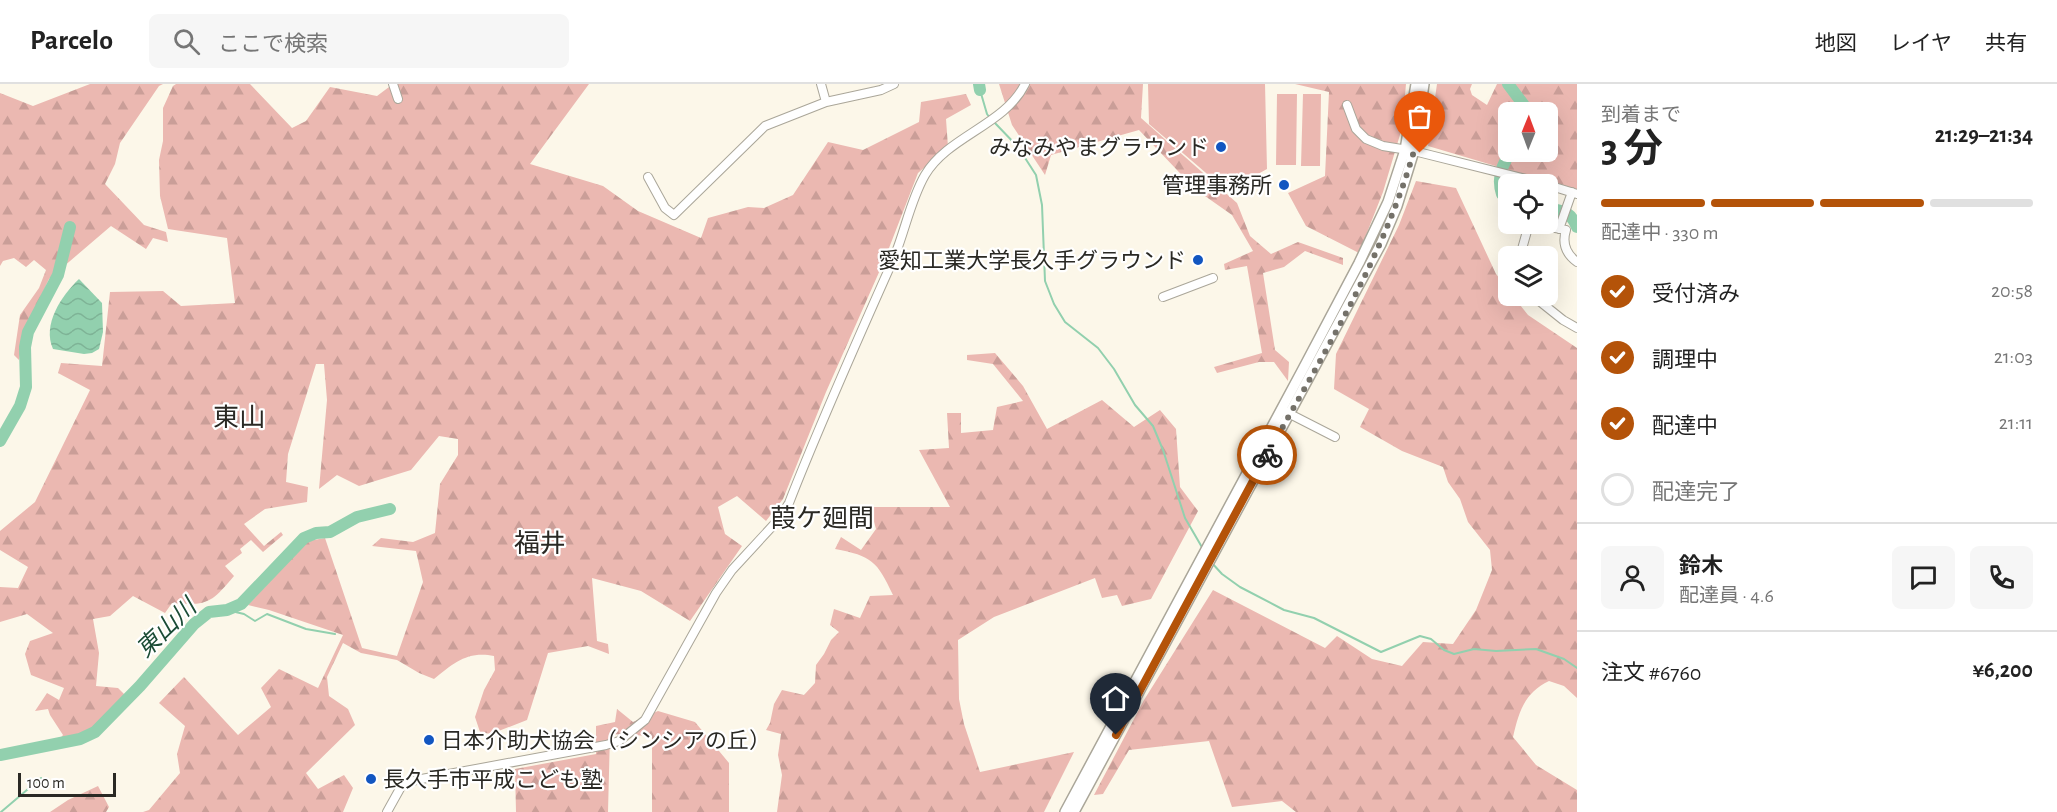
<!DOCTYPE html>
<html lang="ja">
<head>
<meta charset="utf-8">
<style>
  :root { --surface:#fff; --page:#f6f6f6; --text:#222; --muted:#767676; --line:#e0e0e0; --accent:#b45309 }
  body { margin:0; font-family:"Alegreya Sans","Noto Sans JP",sans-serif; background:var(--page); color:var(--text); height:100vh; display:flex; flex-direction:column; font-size:22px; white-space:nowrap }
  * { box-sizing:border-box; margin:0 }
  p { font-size:20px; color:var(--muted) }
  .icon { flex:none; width:33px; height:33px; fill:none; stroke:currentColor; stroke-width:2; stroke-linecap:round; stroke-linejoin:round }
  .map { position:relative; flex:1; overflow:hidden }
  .panel { display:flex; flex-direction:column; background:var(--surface); width:480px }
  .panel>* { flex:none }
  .needle { width:39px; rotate:1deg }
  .tools { position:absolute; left:1498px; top:18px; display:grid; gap:12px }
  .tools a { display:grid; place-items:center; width:60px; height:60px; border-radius:9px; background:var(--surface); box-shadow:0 6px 24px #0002; font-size:30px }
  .scale { position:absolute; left:18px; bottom:15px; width:98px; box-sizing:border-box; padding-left:6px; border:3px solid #2a2924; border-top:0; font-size:16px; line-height:21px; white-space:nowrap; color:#2a2924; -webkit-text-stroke:4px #fff; paint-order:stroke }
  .pin { position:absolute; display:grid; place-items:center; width:51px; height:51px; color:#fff; margin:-62px -26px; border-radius:50% 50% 50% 0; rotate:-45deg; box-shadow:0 0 6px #0007 }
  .pin .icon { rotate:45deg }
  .courier { position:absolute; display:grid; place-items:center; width:60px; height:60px; margin:-30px; border:4px solid #b45309; border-radius:50%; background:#fff; color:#222; box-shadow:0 2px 8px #0007 }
  .head em { font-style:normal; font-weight:700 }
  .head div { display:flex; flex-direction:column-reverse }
  .head { display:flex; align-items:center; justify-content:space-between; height:102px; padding:0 24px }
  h1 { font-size:39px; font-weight:700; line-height:45px }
  .bar { display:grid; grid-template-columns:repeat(4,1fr); gap:9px 6px; align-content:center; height:72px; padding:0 24px }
  .bar i { height:8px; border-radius:4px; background:var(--line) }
  .bar .current { background:var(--accent) }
  .bar p { grid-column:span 4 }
  .line { display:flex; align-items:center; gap:15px; padding:0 24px; border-top:2px solid var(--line) }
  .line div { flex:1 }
  .round { display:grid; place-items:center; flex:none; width:63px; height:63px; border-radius:9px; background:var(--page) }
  ol { padding:0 24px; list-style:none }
  li { display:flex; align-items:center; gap:18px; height:66px }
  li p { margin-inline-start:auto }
  li .icon { padding:6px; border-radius:50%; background:var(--accent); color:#fff; stroke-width:4 }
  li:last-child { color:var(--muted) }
  li i { width:33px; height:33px; border:3px solid var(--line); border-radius:50% }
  header { display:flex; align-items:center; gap:36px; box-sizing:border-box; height:84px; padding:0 30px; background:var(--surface); border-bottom:2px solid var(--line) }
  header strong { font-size:28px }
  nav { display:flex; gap:33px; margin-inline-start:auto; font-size:21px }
  .search { width:420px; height:54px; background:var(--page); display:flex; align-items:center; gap:15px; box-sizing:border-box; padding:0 21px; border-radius:9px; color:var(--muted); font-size:22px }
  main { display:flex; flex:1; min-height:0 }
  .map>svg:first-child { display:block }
  .forest { fill:url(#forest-firs); fill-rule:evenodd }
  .pitch { fill:#ebb8b1 }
  .water { fill:url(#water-waves) }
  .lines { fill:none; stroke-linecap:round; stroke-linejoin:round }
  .stream { stroke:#92d0ae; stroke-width:2 }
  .river { stroke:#92d0ae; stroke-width:12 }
  .minor-casing { stroke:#aaa699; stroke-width:10 }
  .major-casing { stroke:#aaa699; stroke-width:12 }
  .minor { stroke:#fff; stroke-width:8 }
  .major { stroke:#fff; stroke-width:9 }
  .done { stroke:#747169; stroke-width:6; stroke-dasharray:0 10.8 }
  .route { stroke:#b45309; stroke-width:8 }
  .poi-dot { fill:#1256c1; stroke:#fff; stroke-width:2 }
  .labels { text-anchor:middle; stroke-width:4.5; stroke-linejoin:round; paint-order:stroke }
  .poi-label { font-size:22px; fill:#2a2924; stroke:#fff; text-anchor:end }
  .water-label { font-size:24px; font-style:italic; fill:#1b4c35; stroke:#fff }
  .quarter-label { font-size:26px; fill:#2a2924; stroke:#fff }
</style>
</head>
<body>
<header>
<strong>Parcelo</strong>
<div class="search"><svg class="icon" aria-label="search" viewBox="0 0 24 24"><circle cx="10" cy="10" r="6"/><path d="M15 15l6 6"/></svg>ここで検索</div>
<nav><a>地図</a><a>レイヤ</a><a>共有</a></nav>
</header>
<main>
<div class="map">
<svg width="1577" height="728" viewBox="0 0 1577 728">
  <defs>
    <pattern id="forest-firs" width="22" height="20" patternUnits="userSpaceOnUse" patternTransform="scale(1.5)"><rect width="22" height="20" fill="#ebb8b1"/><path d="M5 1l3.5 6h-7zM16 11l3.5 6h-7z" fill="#ca9e98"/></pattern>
    <pattern id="water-waves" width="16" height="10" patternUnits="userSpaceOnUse" patternTransform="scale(1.5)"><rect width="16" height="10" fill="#92d0ae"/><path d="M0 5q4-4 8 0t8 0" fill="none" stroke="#7eb396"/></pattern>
  </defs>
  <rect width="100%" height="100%" fill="#fcf7e9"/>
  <path class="forest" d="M90 0H163L159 2 120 59 115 80 105 100 144 141 166 148 168 158 153 154 146 165 111 142 49 195 25 246 19 276 14 271 20 231 39 204 46 186 34 176 26 183 14 174 3 177 0 182V9L33 22Z
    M176 0H250L292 44 306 37 330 3 377 12 393 0H589L530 80 603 102 638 127 701 154 708 134 748 123 764 124 793 111 828 58 863 66 919 38 921 18 966 10 971 21 946 35 948 63 918 89 884 177 826 308 783 415 766 437 737 412 718 423 725 450 742 462 690 537 641 507 592 494 597 557 608 560 609 570 588 562 548 569 527 636 491 650 480 648 475 633 484 606 495 586 494 572C467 567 454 579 434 595L419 589 397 576 361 569 343 559 327 593 329 612 348 625 355 641 306 689 318 705 344 691 353 704 343 728H143L149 726 180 689 177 670 185 642 159 619 184 593 238 651 271 623 261 604 279 585 318 604 343 551 269 526 248 521 308 457 325 454 362 564 397 572 423 498 416 467 372 462 381 454 413 458 435 449 440 400 458 371V355L439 352 411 386 359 402 337 391 319 405 327 316 324 280H316L288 370 286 398 308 403 307 418 265 425 244 440 264 462 281 448 283 451 263 468 251 456 240 465 242 469 225 482 234 492C211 519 208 522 172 519L165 529 133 512 110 532 93 535 99 569 96 602 118 604 126 612V616L93 648 81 653 58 657 63 651 50 631 48 625 35 627 47 609 59 616 64 604 31 591 25 570 30 557 53 549 27 530 0 538V503L18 504 28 483 0 466V447L35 418 90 306 58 289 61 279 102 282 110 208 163 207 181 222 235 219 227 154 168 145 160 112 159 76 163 57V24L173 2Z
    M999 0H1143L1141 34 1237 119 1250 152 1271 170 1298 158 1343 174V181L1305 167 1284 183 1263 189 1275 266 1289 278 1288 297 1274 278H1259L1217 289 1214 283 1262 269 1247 182 1225 186 1224 180 1253 167 1232 131 1195 105 1139 46 1051 71 1045 91 1012 41Z
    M1295 0H1406L1402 44 1383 108 1359 169 1306 142 1288 109 1325 92 1329 8Z
    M1437 0H1472L1470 5 1472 11 1487 21 1497 0H1577V109L1553 99 1428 62ZM1509 28H1548V68H1509Z
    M1416 97 1456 104 1496 190 1509 206V212H1513L1528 231 1577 264V614L1564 602 1549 597C1524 609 1519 628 1513 653L1536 681 1577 706V728H1296L1282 717 1232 723 1209 657 1129 666 1103 710 1094 711 1144 616 1213 506 1325 564 1337 552 1372 575 1402 582 1423 558 1453 560 1476 526 1492 486 1490 466 1468 438 1460 415 1448 398 1443 383 1402 367 1360 343 1369 325 1334 305 1336 270 1399 141Z
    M995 269 1023 302 1047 345 1102 316 1134 343 1160 326 1176 345 1180 403 1198 427 1151 515 1122 522 1117 511 1102 514 1095 494 994 533 958 556 959 615 964 640 980 688 1074 668 1044 728H777L782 691 778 671 781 650 766 646 770 639 774 620 782 606 804 611 815 599 816 581 824 570 831 556 839 548 830 541 834 525 860 534 870 512 893 511C877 477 872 472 835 465L841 453 861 466 876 445 870 423H950L919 366 949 364 947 329H961V349L993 346 997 323 1023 317 993 280 967 276V271Z
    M617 625 633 638 658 627 695 638 729 679V728H652V652L610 650 608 728H516L515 685 596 670V642L615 638Z
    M98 702 109 723 106 728H50L68 716Z"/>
  <path class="pitch" d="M1148 0H1265L1267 85 1227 107 1149 40Z
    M1277 10H1297L1296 81H1276Z
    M1303 10H1321L1320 82H1301Z"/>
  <path class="water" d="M79 195 102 219 103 248 99 265 92 269 84 270 53 265C42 241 61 212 79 195Z"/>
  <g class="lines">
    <path class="stream" d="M980 6 987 30 990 34
      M994 38 1018 63 1036 91 1042 121 1045 197 1054 220 1065 238 1098 264 1114 285 1135 321 1153 342 1163 366 1185 434 1203 465
      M1211 478 1222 490 1240 503 1284 526 1314 534 1381 568 1420 552 1431 555 1444 566 1454 570 1474 565 1496 567 1536 565 1564 575 1577 584
      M227 526 244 530 255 537 267 530 306 545 335 550
      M1 728 41 694"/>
    <path class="river" d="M979 0 980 6
      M1508 0 1529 28
      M1509 114 1502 110C1497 95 1502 80 1511 68
      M1548 124C1564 128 1570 127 1577 143
      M0 357 20 322 26 303 25 263 28 248 58 191 70 143
      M0 671 80 655 95 648 140 602 194 540 209 528 227 526 241 520 304 454 316 449 330 448 357 433 390 425"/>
    <defs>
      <path id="minor" d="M393 0 398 15
        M821 0 826 18
        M1347 21 1356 45 1366 55 1383 62 1414 67 1546 100
        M648 93 665 124 674 131 765 42 826 18 881 6 894 0
        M1548 101 1577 110
        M1535 140 1566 146C1562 159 1566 170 1577 178
        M1559 145 1572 108
        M1520 172 1529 140
        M1533 212 1563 236 1577 244
        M1163 213 1213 194
        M1286 328 1335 353
        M387 728 402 701 416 696 606 661 619 657 645 636 716 509 732 486 779 435 789 419C821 337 857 257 893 176 905 148 910 117 925 91 948 52 1005 41 1025 0"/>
      <path id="major" d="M1065 728 1303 285 1359 179 1388 118 1405 66 1416 0
        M1074 728 1381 160 1397 122 1414 67 1424 0"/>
    </defs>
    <use href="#minor" class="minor-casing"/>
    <use href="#major" class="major-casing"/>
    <use href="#minor" class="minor"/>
    <use href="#major" class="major"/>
  </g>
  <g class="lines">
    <path class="done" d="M1267 371C1321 274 1383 175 1414 67L1420 69"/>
    <path class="route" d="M1116 651 1267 371"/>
  </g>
  <g class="poi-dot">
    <circle cx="1221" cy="63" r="6"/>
    <circle cx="1284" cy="101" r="6"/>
    <circle cx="1198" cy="176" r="6"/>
    <circle cx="429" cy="656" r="6"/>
    <circle cx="371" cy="695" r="6"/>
  </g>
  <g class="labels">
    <g class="poi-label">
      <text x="1209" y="71">みなみやまグラウンド</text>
      <text x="1272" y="109">管理事務所</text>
      <text x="1186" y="184">愛知工業大学長久手グラウンド</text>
      <text x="441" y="664" text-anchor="start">日本介助犬協会（シンシアの丘）</text>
      <text x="383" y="703" text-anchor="start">長久手市平成こども塾</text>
    </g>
    <g class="water-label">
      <text transform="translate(166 544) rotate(-44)" y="8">東山川</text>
    </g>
    <g class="quarter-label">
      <text x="239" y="342">東山</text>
      <text x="822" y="443">葭ケ廻間</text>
      <text x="540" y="468">福井</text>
    </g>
  </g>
</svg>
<div class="tools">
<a><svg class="needle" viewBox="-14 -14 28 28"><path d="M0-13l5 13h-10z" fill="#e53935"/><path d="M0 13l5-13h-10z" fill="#767676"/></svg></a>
<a><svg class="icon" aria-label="locate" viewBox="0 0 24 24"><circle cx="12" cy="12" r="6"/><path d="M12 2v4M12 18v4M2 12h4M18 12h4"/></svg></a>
<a><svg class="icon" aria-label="layers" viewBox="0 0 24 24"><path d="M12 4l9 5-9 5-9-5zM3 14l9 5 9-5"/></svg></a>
</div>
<div class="scale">100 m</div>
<div class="pin" style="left:1420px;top:69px;background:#ea580c"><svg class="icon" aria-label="bag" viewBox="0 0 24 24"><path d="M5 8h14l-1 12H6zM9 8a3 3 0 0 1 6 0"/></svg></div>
<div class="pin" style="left:1116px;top:651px;background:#1f2937"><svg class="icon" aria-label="home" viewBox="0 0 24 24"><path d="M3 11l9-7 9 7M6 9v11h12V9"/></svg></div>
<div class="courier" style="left:1267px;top:371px"><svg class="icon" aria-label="bike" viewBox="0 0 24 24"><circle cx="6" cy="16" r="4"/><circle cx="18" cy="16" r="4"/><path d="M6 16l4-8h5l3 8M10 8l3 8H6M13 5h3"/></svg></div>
</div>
<section class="panel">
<div class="head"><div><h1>3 分</h1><p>到着まで</p></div><em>21:29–21:34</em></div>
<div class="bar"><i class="current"></i><i class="current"></i><i class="current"></i><i></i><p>配達中 · 330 m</p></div>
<ol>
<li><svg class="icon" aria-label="check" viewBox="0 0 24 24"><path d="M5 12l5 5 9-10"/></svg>受付済み<p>20:58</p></li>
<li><svg class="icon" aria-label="check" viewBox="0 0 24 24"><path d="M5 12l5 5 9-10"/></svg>調理中<p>21:03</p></li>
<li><svg class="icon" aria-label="check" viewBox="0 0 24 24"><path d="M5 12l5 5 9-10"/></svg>配達中<p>21:11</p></li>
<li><i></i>配達完了</li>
</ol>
<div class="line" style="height:108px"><a class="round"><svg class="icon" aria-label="person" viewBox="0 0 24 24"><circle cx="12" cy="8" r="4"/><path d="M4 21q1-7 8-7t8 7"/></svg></a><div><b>鈴木</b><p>配達員 · 4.6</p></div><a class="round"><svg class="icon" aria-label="chat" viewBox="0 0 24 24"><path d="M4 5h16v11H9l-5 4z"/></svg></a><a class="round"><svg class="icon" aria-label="phone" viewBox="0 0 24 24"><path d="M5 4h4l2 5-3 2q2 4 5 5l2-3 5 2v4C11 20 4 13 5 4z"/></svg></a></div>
<div class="line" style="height:78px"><div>注文 #6760</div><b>¥6,200</b></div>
</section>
</main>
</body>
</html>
